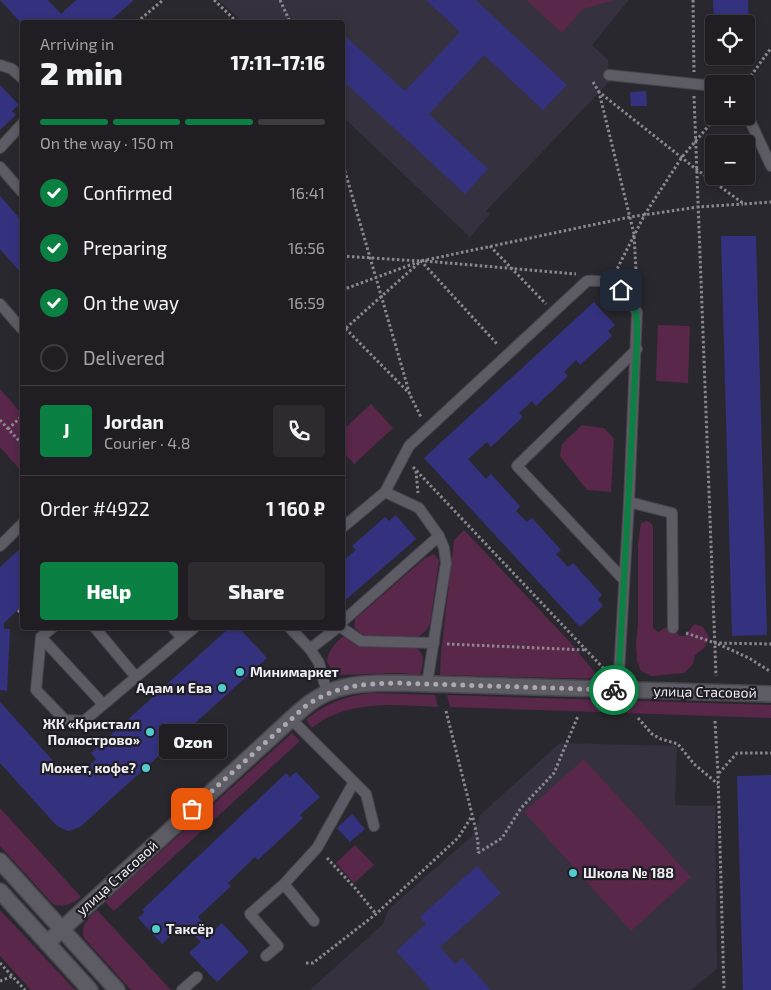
<!DOCTYPE html>
<html lang="en">
<head>
<meta charset="utf-8">
<style>
  :root { --surface:#201e23; --page:#2d2b30; --text:#f1f3f6; --muted:#a2a2a6; --line:#3d3c41; --accent:#0b8043 }
  body { margin:0; font-family:"Exo 2",sans-serif; background:var(--page); color:var(--text); height:100vh; display:flex; flex-direction:column; font-size:19px; white-space:nowrap }
  * { box-sizing:border-box; margin:0 }
  p { font-size:16px; color:var(--muted) }
  .icon { flex:none; width:28px; height:28px; fill:none; stroke:currentColor; stroke-width:2; stroke-linecap:round; stroke-linejoin:round }
  .map { position:relative; flex:1; overflow:hidden }
  .drawer { position:absolute; left:20px; top:20px; width:325px; height:610px; display:flex; flex-direction:column; background:var(--surface); border-radius:5px; box-shadow:0 2px 8px #0003,0 0 0 1px var(--line) }
  .drawer>* { flex:none }
  .buttons { position:absolute; left:705px; top:15px; display:grid; gap:10px }
  .buttons a { display:grid; place-items:center; width:50px; height:50px; border-radius:5px; background:var(--surface); box-shadow:0 2px 8px #0003,0 0 0 1px var(--line); font-size:25px }
  .pin { position:absolute; display:grid; place-items:center; width:42px; height:42px; color:#fff; margin:-21px; border-radius:10px; box-shadow:0 2px 8px #0006 }
  .courier { position:absolute; display:grid; place-items:center; width:50px; height:50px; margin:-25px; border:4px solid #0b8043; border-radius:50%; background:#fff; color:#222; box-shadow:0 1px 6px #0007 }
  .bubble { position:absolute; height:35px; border-radius:5px; background:var(--surface); box-shadow:0 2px 8px #0003,0 0 0 1px var(--line); font-size:16px; font-weight:800; line-height:35px; text-align:center }
  .summary em { font-style:normal; font-weight:800 }
  .summary div { display:flex; flex-direction:column-reverse }
  .summary { display:flex; align-items:center; justify-content:space-between; height:85px; padding:0 20px }
  h1 { font-size:32px; font-weight:800; line-height:38px }
  .bar { display:grid; grid-template-columns:repeat(4,1fr); gap:8px 5px; align-content:center; height:60px; padding:0 20px }
  .bar i { height:6px; border-radius:4px; background:var(--line) }
  .bar .active { background:var(--accent) }
  .bar p { grid-column:span 4 }
  .line { display:flex; align-items:center; gap:12px; padding:0 20px; border-top:1px solid var(--line) }
  .line div { flex:1 }
  .round { display:grid; place-items:center; flex:none; width:52px; height:52px; border-radius:5px; background:var(--page) }
  ol { padding:0 20px; list-style:none }
  li { display:flex; align-items:center; gap:15px; height:55px }
  li p { margin-inline-start:auto }
  li .icon { padding:5px; border-radius:50%; background:var(--accent); color:#fff; stroke-width:4 }
  li:last-child { color:var(--muted) }
  li i { width:28px; height:28px; border:2px solid var(--line); border-radius:50% }
  .button { display:flex; gap:10px; margin-top:auto; padding:10px 20px }
  .button a { flex:1; height:58px; border-radius:5px; background:var(--accent); color:#fff; font-size:20px; font-weight:800; line-height:58px; text-align:center }
  .button a+a { background:var(--page); color:var(--text) }
  .map>svg:first-child { display:block }
  .built { fill:#35313e }
  .green { fill:#58274a }
  .building { fill:#34327e }
  .lines { fill:none; stroke-linecap:round; stroke-linejoin:round }
  .lane-casing { stroke:#48464c; stroke-width:12 }
  .street-casing { stroke:#48464c; stroke-width:18 }
  .secondary-casing { stroke:#48464c; stroke-width:18 }
  .path { stroke:#8a888e; stroke-width:3; stroke-dasharray:2.5 2.5; stroke-linecap:butt }
  .lane { stroke:#5d5b63; stroke-width:10 }
  .street { stroke:#5d5b63; stroke-width:15 }
  .secondary { stroke:#5d5b63; stroke-width:15 }
  .done { stroke:#aba9ae; stroke-width:5; stroke-dasharray:0 9 }
  .route { stroke:#0b8043; stroke-width:6 }
  .poi-dot { fill:#51ccd1; stroke:#201e25; stroke-width:2 }
  .labels { text-anchor:middle; stroke-width:4.5; stroke-linejoin:round; paint-order:stroke }
  .poi-label { font-size:14px; font-weight:bold; fill:#f0eef3; stroke:#201e25; text-anchor:start }
  .street-label { font-size:14px; fill:#f0eef3; stroke:#201e25 }
</style>
</head>
<body>
<div class="map">
<svg width="771" height="990" viewBox="0 0 771 990">
  <rect width="100%" height="100%" fill="#2a282f"/>
  <path class="built" d="M219 0H629L592 45 608 60 609 82 486 211 490 214 470 237 343 117 342 22H243Z
    M560 743 677 746 675 805 715 806 717 969 691 990H310L383 924 388 910 472 836 474 826 477 825 480 815Z"/>
  <path class="green" d="M526 0H615L583 9 562 33Z
    M658 325 690 326 688 383 656 381Z
    M0 389 22 414V472L0 447Z
    M371 404 393 428 354 464 343 452V430Z
    M582 425 604 428 614 439 611 492 587 490 560 456 562 444Z
    M647 521 651 523 653 527V628L658 632 665 628H673L680 636H685L694 624 703 627 709 637 705 647 695 655 693 664 684 673 651 676 641 671 637 661 636 644 638 625V544L641 523Z
    M464 530 570 642 600 679 440 675 441 653 454 540Z
    M434 554 439 561 430 624 426 631 418 637 362 635 354 627 355 619 424 559Z
    M343 636 356 645 416 647C426 656 423 663 420 675L398 673 341 675 334 672 327 662C328 650 335 644 343 636Z
    M370 693 435 695 438 707C401 705 363 701 329 717 323 719 318 724 312 728L306 720C328 702 341 698 370 693Z
    M447 695 771 705V718L450 707Z
    M292 733 300 741 114 911 105 902Z
    M584 759 691 877 631 931 524 812Z
    M0 808 81 897C72 904 66 907 54 905L0 846Z
    M355 845 374 865 354 883 336 863Z
    M0 910 75 990H31L0 956Z
    M97 910 171 990H131L84 938C80 925 88 919 97 910Z"/>
  <path class="building" d="M0 0H48L61 14 76 0H134L109 22H22V24Z
    M426 0H476L567 85 543 110 484 55 429 114 488 169 465 194 342 80V41L346 37 405 91 460 32Z
    M713 0H748L750 63 716 65 715 56H746V24H714Z
    M0 85 19 105 12 111 16 115 0 130Z
    M646 91 647 106H631L630 92Z
    M0 196 22 221V274L0 249Z
    M721 236H756L767 635 732 636Z
    M594 302 615 325 608 331 612 336 580 365 576 360 564 372 568 376 536 406 532 401 519 413 523 417 491 447 487 442 468 459 486 479 491 474 520 506 516 511 527 522 532 518 561 550 556 554 568 567 573 563 602 595 598 599 603 606 580 627 424 458Z
    M396 515 416 539 342 603V562L356 550 352 546 385 517 389 521Z
    M22 547V606L4 623V629H10L7 691 0 690V567Z
    M229 628H239L267 658 80 827 68 831 57 826 0 763V702L56 764 90 765 96 759 91 753Z
    M296 772 320 797 300 815 303 818 258 860 255 857 228 883 231 886 198 917 212 932 222 923 249 952 217 982 189 953 201 942 183 924 162 944 138 918 145 912 142 910 286 773 290 777Z
    M771 775V990H743L737 776Z
    M352 814 365 829 350 842 337 828Z
    M477 866 501 893 440 947 455 964 462 958 491 990H431L396 951 426 924 420 917Z"/>
  <g class="lines">
    <defs>
      <path id="lane" d="M0 65 12 69 22 78
        M609 75 714 86
        M746 112 771 166
        M0 148 22 124
        M0 167 22 192
        M0 304 22 329
        M385 492 409 446 587 281C614 279 624 290 637 312L629 502 618 690
        M629 502 672 513 673 628
        M342 528 385 492 419 508 439 536 444 548 446 563 427 684
        M0 546 22 524
        M624 580 517 466 637 349
        M342 622 439 536
        M52 628 41 637 36 690 65 720 84 721 194 628
        M95 628 136 677
        M173 628 182 638
        M290 628 310 649 319 663 327 693
        M342 628 361 641 434 643
        M41 637 103 704
        M310 649 337 628
        M291 719 366 794 374 826
        M284 884 314 921
        M266 956 278 946 250 914 284 884 317 848 354 782
        M182 990 197 977"/>
      <path id="street" d="M47 943 291 719C302 709 313 699 327 693 348 683 374 683 397 683L771 694"/>
      <path id="secondary" d="M0 861 117 990
        M0 891 90 990"/>
    </defs>
    <use href="#lane" class="lane-casing"/>
    <use href="#street" class="street-casing"/>
    <use href="#secondary" class="secondary-casing"/>
    <path class="path" d="M214 0 237 22
      M280 0 290 22
      M693 0 694 72
      M137 22 163 0
      M593 82 599 92
      M745 84 771 48
      M694 96 716 676
      M342 161 410 395 421 417
      M490 246 546 304
      M342 256 419 261
      M425 261 576 274
      M615 273 645 214 682 157 717 116
      M637 289 634 234 599 92 696 169 744 204 771 202
      M342 290 421 261 630 217 698 207 743 204
      M342 325 410 394
      M346 328 421 261 498 345
      M0 420 22 444
      M8 429 22 416
      M413 467 606 671
      M416 471 418 493
      M18 610 22 615
      M686 633 715 643 771 644
      M447 644 586 650
      M718 644 749 658 771 672
      M446 711 475 826 478 842V853
      M638 718 652 734 661 739 678 744 694 764 718 784
      M715 721 718 774 724 990
      M719 773 737 753H771
      M478 853 502 838 521 808 554 773 578 716
      M327 858 355 888 376 914
      M0 963 25 990
      M306 963H313L376 914 458 838 472 816
      M0 981 13 976"/>
    <use href="#lane" class="lane"/>
    <use href="#street" class="street"/>
    <use href="#secondary" class="secondary"/>
  </g>
  <g class="lines">
    <path class="done" d="M192 809 308 704C340 685 361 684 397 683L614 690"/>
    <path class="route" d="M614 690H618L637 339C637 315 639 308 621 290"/>
  </g>
  <g class="poi-dot">
    <circle cx="240" cy="672" r="5"/>
    <circle cx="222" cy="688" r="5"/>
    <circle cx="150" cy="732" r="5"/>
    <circle cx="146" cy="768" r="5"/>
    <circle cx="573" cy="873" r="5"/>
    <circle cx="156" cy="929" r="5"/>
  </g>
  <g class="labels">
    <g class="poi-label">
      <text x="250" y="677">Минимаркет</text>
      <text x="212" y="693" text-anchor="end">Адам и Ева</text>
      <text x="140" y="729" text-anchor="end">ЖК «Кристалл<tspan x="140" dy="16">Полюстрово»</tspan></text>
      <text x="136" y="773" text-anchor="end">Может, кофе?</text>
      <text x="583" y="878">Школа № 188</text>
      <text x="166" y="934">Таксёр</text>
    </g>
    <g class="street-label">
      <text transform="translate(705 692) rotate(1)" y="5">улица Стасовой</text>
      <text transform="translate(117 878) rotate(-42)" y="5">улица Стасовой</text>
    </g>
  </g>
</svg>
<div class="buttons">
<a><svg class="icon" aria-label="locate" viewBox="0 0 24 24"><circle cx="12" cy="12" r="6"/><path d="M12 2v4M12 18v4M2 12h4M18 12h4"/></svg></a>
<a>+</a>
<a>−</a>
</div>
<div class="pin" style="left:192px;top:809px;background:#ea580c"><svg class="icon" aria-label="bag" viewBox="0 0 24 24"><path d="M5 8h14l-1 12H6zM9 8a3 3 0 0 1 6 0"/></svg></div>
<div class="pin" style="left:621px;top:290px;background:#1f2937"><svg class="icon" aria-label="home" viewBox="0 0 24 24"><path d="M3 11l9-7 9 7M6 9v11h12V9"/></svg></div>
<div class="courier" style="left:614px;top:690px"><svg class="icon" aria-label="bike" viewBox="0 0 24 24"><circle cx="6" cy="16" r="4"/><circle cx="18" cy="16" r="4"/><path d="M6 16l4-8h5l3 8M10 8l3 8H6M13 5h3"/></svg></div>
<div class="bubble" style="left:159px;top:724px;width:68px">Ozon</div>
<section class="drawer">
<div class="summary"><div><h1>2 min</h1><p>Arriving in</p></div><em>17:11–17:16</em></div>
<div class="bar"><i class="active"></i><i class="active"></i><i class="active"></i><i></i><p>On the way · 150 m</p></div>
<ol>
<li><svg class="icon" aria-label="check" viewBox="0 0 24 24"><path d="M5 12l5 5 9-10"/></svg>Confirmed<p>16:41</p></li>
<li><svg class="icon" aria-label="check" viewBox="0 0 24 24"><path d="M5 12l5 5 9-10"/></svg>Preparing<p>16:56</p></li>
<li><svg class="icon" aria-label="check" viewBox="0 0 24 24"><path d="M5 12l5 5 9-10"/></svg>On the way<p>16:59</p></li>
<li><i></i>Delivered</li>
</ol>
<div class="line" style="height:90px"><b class="round" style="background:var(--accent);color:#fff">J</b><div><b>Jordan</b><p>Courier · 4.8</p></div><a class="round"><svg class="icon" aria-label="phone" viewBox="0 0 24 24"><path d="M5 4h4l2 5-3 2q2 4 5 5l2-3 5 2v4C11 20 4 13 5 4z"/></svg></a></div>
<div class="line" style="height:65px"><div>Order #4922</div><b>1 160 ₽</b></div>
<div class="button"><a>Help</a><a>Share</a></div>
</section>
</div>
</body>
</html>
